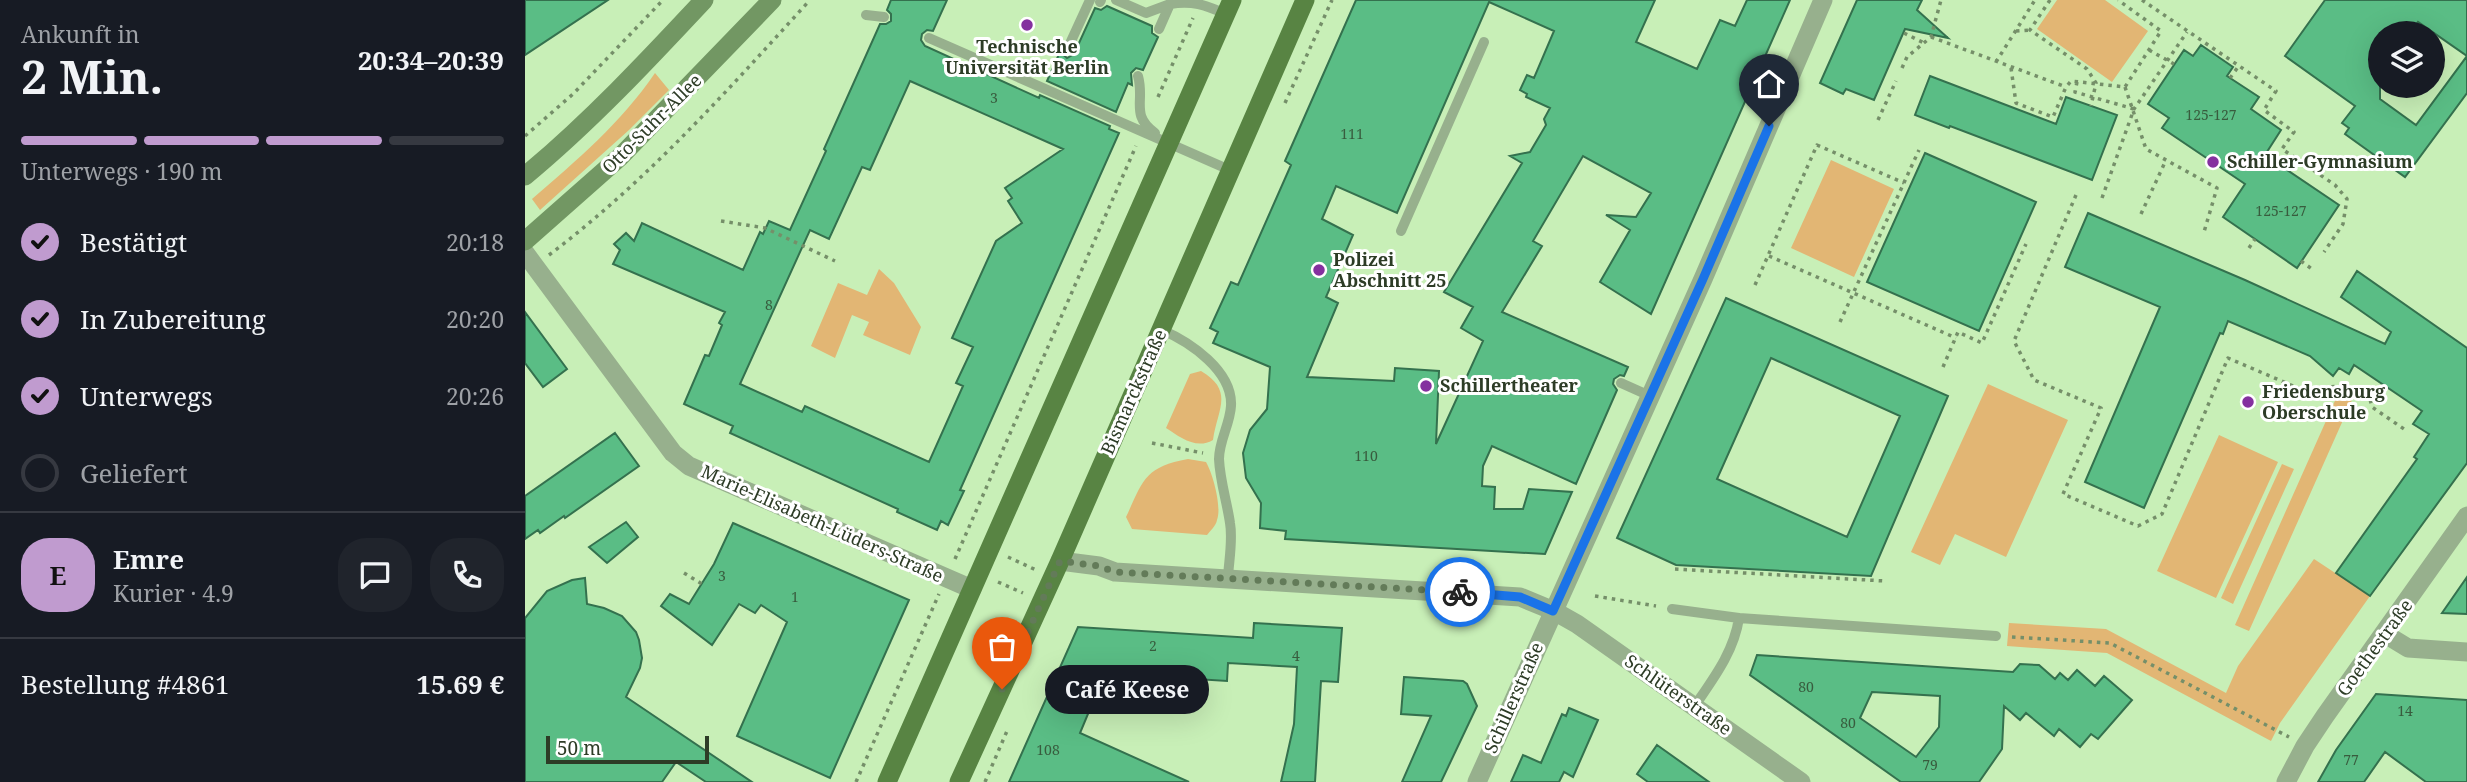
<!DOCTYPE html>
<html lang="de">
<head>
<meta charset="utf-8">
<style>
  :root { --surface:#171b24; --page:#20242c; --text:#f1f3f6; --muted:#9ea1a6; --line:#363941; --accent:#c09bcf }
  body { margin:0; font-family:"Noto Serif",serif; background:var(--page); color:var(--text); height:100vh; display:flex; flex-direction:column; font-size:26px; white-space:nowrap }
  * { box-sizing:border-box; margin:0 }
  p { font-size:23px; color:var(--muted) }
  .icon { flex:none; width:38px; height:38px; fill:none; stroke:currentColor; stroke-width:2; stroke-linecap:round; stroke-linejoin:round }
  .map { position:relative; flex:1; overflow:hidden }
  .drawer { display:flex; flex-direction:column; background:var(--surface); width:525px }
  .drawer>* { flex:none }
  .buttons { position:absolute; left:1843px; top:21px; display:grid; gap:14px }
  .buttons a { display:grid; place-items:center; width:77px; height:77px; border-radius:50%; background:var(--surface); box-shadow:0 7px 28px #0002; font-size:35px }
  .scale { position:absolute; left:21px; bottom:18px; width:163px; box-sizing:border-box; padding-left:7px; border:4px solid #2d3c26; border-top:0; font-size:19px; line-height:24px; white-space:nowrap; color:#2d3c26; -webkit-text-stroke:5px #fff; paint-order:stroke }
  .pin { position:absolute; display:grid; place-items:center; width:60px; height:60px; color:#fff; margin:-72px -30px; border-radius:50% 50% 50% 0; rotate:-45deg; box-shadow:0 0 7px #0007 }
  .pin .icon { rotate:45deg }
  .courier { position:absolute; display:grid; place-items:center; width:70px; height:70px; margin:-35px; border:5px solid #1a73e8; border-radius:50%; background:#fff; color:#222; box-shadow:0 2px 9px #0007 }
  .bubble { position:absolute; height:49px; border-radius:24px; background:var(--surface); box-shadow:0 7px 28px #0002; font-size:23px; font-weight:700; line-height:49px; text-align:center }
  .headline em { font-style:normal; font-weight:700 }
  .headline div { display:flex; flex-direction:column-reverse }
  .headline { display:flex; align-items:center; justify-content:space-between; height:119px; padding:0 21px }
  h1 { font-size:46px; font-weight:700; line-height:52px }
  .bar { display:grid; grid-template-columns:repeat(4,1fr); gap:10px 7px; align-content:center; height:84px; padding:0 21px }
  .bar i { height:9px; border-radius:5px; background:var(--line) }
  .bar .selected { background:var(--accent) }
  .bar p { grid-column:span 4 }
  .line { display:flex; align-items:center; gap:18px; padding:0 21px; border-top:2px solid var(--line) }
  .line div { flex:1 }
  .round { display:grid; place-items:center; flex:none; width:74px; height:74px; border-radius:28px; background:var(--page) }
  ol { padding:0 21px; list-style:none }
  li { display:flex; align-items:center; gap:21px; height:77px }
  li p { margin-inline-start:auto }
  li .icon { padding:7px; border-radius:50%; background:var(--accent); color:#111; stroke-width:4 }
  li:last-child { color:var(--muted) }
  li i { width:38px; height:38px; border:4px solid var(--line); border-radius:50% }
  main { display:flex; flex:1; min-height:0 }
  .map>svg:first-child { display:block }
  .green { fill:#e2b674 }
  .building { fill:#5abd85; stroke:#34714e; stroke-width:2; fill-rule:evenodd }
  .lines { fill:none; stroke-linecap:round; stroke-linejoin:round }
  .path { stroke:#758f69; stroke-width:3.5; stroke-dasharray:3.5 5; stroke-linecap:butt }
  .service { stroke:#97b08d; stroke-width:10 }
  .minor { stroke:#97b08d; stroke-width:19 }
  .secondary { stroke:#729763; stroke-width:19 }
  .primary { stroke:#588443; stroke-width:19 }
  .done { stroke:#637b59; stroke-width:7; stroke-dasharray:0 12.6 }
  .route { stroke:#1a73e8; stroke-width:9 }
  .poi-dot { fill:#84309f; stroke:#fff; stroke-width:2.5 }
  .labels { text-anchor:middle; stroke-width:6; stroke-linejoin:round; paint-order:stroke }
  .number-label { font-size:14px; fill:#385c3e }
  .poi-label { font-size:18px; font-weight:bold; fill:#2d3c26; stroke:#fff; text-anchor:start }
  .street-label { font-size:18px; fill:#2d3c26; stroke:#fff }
</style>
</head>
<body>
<main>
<section class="drawer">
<div class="headline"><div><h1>2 Min.</h1><p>Ankunft in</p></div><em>20:34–20:39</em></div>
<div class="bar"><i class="selected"></i><i class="selected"></i><i class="selected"></i><i></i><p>Unterwegs · 190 m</p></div>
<ol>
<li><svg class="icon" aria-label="check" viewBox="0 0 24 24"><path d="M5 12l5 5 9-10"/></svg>Bestätigt<p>20:18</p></li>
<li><svg class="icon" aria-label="check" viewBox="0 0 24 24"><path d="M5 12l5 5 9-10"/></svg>In Zubereitung<p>20:20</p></li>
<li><svg class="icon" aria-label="check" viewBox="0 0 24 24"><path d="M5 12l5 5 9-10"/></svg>Unterwegs<p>20:26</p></li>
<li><i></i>Geliefert</li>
</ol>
<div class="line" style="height:126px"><b class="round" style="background:var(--accent);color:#111">E</b><div><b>Emre</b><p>Kurier · 4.9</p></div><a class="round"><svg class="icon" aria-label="chat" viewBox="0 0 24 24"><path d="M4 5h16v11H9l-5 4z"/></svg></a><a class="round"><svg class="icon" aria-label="phone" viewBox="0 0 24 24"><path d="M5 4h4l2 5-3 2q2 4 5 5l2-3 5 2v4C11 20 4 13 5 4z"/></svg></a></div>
<div class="line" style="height:91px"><div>Bestellung #4861</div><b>15.69 €</b></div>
</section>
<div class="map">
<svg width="1942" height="782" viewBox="0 0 1942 782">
  <rect width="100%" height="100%" fill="#c8efb7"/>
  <path class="green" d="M1532 0H1580L1623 31 1587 82 1512 29Z
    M130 73 144 90 104 130 15 210 7 199C52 160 96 123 130 73Z
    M1306 160 1369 189 1329 277 1266 248Z
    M354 269 369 283 396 327 385 355 338 335 344 322 327 315 310 358 286 346 313 283 342 295Z
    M676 371C710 391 692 410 688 440 671 450 655 437 641 428L665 374Z
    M1463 384 1543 420 1481 557 1430 534 1415 565 1386 552Z
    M1813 394 1827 400 1724 631 1710 625Z
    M1694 435 1753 462 1691 598 1632 571Z
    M663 459 681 462C688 474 697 507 692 520 691 526 685 531 682 535L607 529 601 517C618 481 619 467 663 459Z
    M1757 464 1769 469 1708 604 1696 598Z
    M1789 559 1845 596 1755 723 1746 741 1582 653 1482 646 1484 623 1581 629 1701 693 1713 666Z"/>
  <path class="building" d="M0 0H83L0 55Z
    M366 0H422L408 31 402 30 397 34 396 40 400 46 514 98 515 95 585 126 584 129 594 133 435 490 439 491 423 525 416 521 412 530 372 512 373 509 205 433 208 426 159 404 180 355 184 356 197 325 194 323 200 312 88 264 95 250 89 244 101 233 109 241 117 223 218 270 235 232 238 234 244 221 265 230 301 151 299 149 355 24H361L366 21V14L362 10ZM385 81 538 149 480 188 487 198 483 201 497 223 471 241 427 338 448 347 431 383 438 386 404 462 280 406 277 412 215 384 285 230 304 239 337 167 345 170Z
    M831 0H1130L1111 42 1172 69 1195 20 1210 26 1222 0H1265L1126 314 1075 282 1105 230 1081 215 1111 217 1126 193 1058 156 1008 241 1017 246 977 312 1103 367 1099 376 1095 375 1089 379 1088 384 1092 390 1051 484 967 446 958 466 957 486 970 487 969 509H998L1004 489 1047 492 1020 554 760 539 761 531 735 528 736 503 721 478 718 453 725 430 742 409 745 367 688 343 693 332 685 328 706 282 713 285 766 165 760 161ZM964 2 1029 31 1009 78 1002 75 995 90 1002 94 1001 97 1025 108 1019 119 1021 125 1005 152 985 156 997 163 919 292 948 307 936 328 958 341 911 444 914 371 870 368 869 381 782 377 813 303 801 297 828 235 797 219 811 186 872 213Z
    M1332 0H1397L1392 10 1423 38 1380 29 1349 100 1321 89 1318 94 1295 83Z
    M1800 0H1942V56L1893 22 1885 33H1855V99L1891 125 1942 56V93L1880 177 1820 134 1824 128 1817 123 1830 106 1760 56Z
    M582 6 627 26V33L633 37 618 70 611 68 606 73 607 85 603 83 591 112 522 81 535 52 542 58 549 54 570 8 576 10Z
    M1676 45 1708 67 1702 76 1734 97 1726 109 1756 130 1740 155 1814 205 1772 268 1698 217 1720 184 1637 128 1644 118 1623 104 1659 50 1668 56Z
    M1405 76 1531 124 1541 97 1592 115 1567 180 1425 126 1424 128 1390 115Z
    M1400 153 1511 202 1454 331 1342 282Z
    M1563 213 1720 280 1860 344 1866 332 1816 297 1832 271 1942 348V463L1845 596 1811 573 1892 459 1889 457 1904 434 1888 424 1897 411 1829 365 1824 374 1814 368 1808 376 1785 356 1703 321 1698 334 1695 333 1619 508 1560 482 1635 307 1540 267Z
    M1201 298 1423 396 1346 576 1151 565 1092 538ZM1246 358 1375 416 1322 537 1192 479Z
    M0 312 42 369 18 387 0 363Z
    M90 433 114 466 40 518 39 516 15 533 13 530 0 539V496Z
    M101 522 113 537 82 563 64 547Z
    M208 523 384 600 305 778 212 736 262 622 236 605 230 613 214 604 187 645 136 606 145 594 164 604 189 564Z
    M1942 577V614L1917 613Z
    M60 578 62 604 79 608 97 616 111 632 114 640 117 658 115 668 101 697 227 782H181L151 762 137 782H0V618L22 591 47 580Z
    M729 623 817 628 813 682 796 681 790 782H756L769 724 772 667 703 663 702 681 639 677 634 688 625 692 617 687 612 675 580 673 555 733 664 782H484L553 627 728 638Z
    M1232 655 1488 672 1495 664 1514 665 1530 679 1535 673 1543 680 1552 670 1570 686 1579 676 1607 700 1573 739 1566 734 1555 747 1534 729 1529 736 1501 713 1495 720 1479 706 1477 749 1454 782H1376L1225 675ZM1347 692 1415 696 1414 727 1391 757 1335 718Z
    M879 677 938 681 942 684 952 706 916 782H877L906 716 876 714Z
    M1851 694 1942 700V782H1901L1860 752 1839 782H1793L1811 750Z
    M1044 708 1073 720 1048 777 1039 772 1034 782H986L998 755 1016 763 1037 714 1041 716Z
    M1132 745 1184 782H1123L1112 774Z"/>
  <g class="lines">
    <path class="path" d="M1525 0 1505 30 1562 69 1571 83 1566 106
      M1617 0 1751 91 1739 110 1769 132 1757 149 1810 185 1822 199 1818 224 1799 252
      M1491 31 1505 30
      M1379 33 1399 43
      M1406 37 1541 87
      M1624 50 1649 64
      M1471 62 1510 0
      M1377 68 1382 57 1406 37 1416 0
      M1486 68 1491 103 1528 117 1541 87 1546 81 1600 87 1636 31 1593 0
      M1705 78 1713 67
      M1552 82 1550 92 1609 109
      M1600 87 1621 149 1692 188 1679 232
      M633 97 668 18
      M760 103 807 0
      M1353 120 1371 81
      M0 136 48 94 138 0
      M1551 195 1489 341 1509 380 1576 408 1538 494 1613 526 1637 514 1703 358 1775 389 1816 386 1845 399 1847 407 1879 429
      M1577 198 1609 109 1662 32
      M1616 214 1641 160
      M196 221 240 228 310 261
      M1724 248 1730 239
      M24 255C123 180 201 92 285 0
      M1244 256 1431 338
      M1776 261 1787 269
      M1230 285 1292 145 1379 183
      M1315 322 1394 150
      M1418 367 1433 332 1457 343 1501 244
      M627 443 678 453
      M483 557 511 570
      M430 559 611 146
      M1150 569 1360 581
      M159 573 177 584
      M473 582 498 593
      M1070 596 1131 606
      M1487 637 1585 643 1764 737
      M331 782 414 594
      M460 782 482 731"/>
    <path class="service" d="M591 0 621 13 645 4
      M575 2 576 0
      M341 15 359 17
      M634 29 645 4C667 0 680 5 701 14
      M404 38 707 171
      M542 50 565 0
      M613 76C620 101 605 115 630 133
      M876 231 959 42
      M637 330C665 342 708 371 706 406 705 424 694 441 694 459 695 481 702 502 705 523 708 540 704 560 703 577
      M1096 383 1125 396
      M1147 609 1214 618C1209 652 1188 679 1169 707
      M1214 618 1471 636"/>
    <path class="minor" d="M0 253 148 453 164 466 447 589
      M535 561 574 566 590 572 995 597 1029 611 1052 624 1276 782
      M1860 634 1883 648 1942 652
      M952 782 1178 279 1298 0
      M1761 782 1780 746 1800 716 1942 516"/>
    <path class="secondary" d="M0 176C65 122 122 61 179 0
      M0 241 95 157 247 0"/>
    <path class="primary" d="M362 782 707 0
      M434 782 535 561 780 0"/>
  </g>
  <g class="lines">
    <path class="done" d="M477 689 535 561 574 566 590 572 935 592"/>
    <path class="route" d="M935 592 995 597 1028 611 1178 279 1244 126"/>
  </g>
  <g class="poi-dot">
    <circle cx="502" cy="25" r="7"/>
    <circle cx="1688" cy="162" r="7"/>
    <circle cx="794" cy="270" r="7"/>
    <circle cx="901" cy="386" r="7"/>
    <circle cx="1723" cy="402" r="7"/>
  </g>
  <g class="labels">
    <g class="number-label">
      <text x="469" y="103">3</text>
      <text x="1686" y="120">125-127</text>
      <text x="827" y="139">111</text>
      <text x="1756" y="216">125-127</text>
      <text x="244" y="310">8</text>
      <text x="841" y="461">110</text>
      <text x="197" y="581">3</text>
      <text x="270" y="602">1</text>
      <text x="628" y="651">2</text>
      <text x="771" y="661">4</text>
      <text x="1281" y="692">80</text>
      <text x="1880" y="716">14</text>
      <text x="1323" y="728">80</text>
      <text x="523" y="755">108</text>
      <text x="1826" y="765">77</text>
      <text x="1405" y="770">79</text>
    </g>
    <g class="poi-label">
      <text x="502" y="53" text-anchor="middle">Technische<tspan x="502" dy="21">Universität Berlin</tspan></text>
      <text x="1702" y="168">Schiller-Gymnasium</text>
      <text x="808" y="266">Polizei<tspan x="808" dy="21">Abschnitt 25</tspan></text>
      <text x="915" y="392">Schillertheater</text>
      <text x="1737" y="398">Friedensburg<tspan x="1737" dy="21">Oberschule</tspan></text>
    </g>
    <g class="street-label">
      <text transform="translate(127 124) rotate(-45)" y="6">Otto-Suhr-Allee</text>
      <text transform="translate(609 392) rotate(-66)" y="6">Bismarckstraße</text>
      <text transform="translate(297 524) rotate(24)" y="6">Marie-Elisabeth-Lüders-Straße</text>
      <text transform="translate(1850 648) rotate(-54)" y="6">Goethestraße</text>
      <text transform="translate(1153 695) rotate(35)" y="6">Schlüterstraße</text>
      <text transform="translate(989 698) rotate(-66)" y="6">Schillerstraße</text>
    </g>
  </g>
</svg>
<div class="buttons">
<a><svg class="icon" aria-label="layers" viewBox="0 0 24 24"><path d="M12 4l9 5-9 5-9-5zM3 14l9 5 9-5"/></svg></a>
</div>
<div class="scale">50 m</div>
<div class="pin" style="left:477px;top:689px;background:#ea580c"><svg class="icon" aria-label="bag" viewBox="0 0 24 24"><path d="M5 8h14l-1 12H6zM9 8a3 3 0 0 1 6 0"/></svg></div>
<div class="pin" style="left:1244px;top:126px;background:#1f2937"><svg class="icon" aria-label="home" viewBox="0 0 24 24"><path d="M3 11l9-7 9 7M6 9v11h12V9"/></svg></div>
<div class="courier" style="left:935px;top:592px"><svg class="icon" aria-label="bike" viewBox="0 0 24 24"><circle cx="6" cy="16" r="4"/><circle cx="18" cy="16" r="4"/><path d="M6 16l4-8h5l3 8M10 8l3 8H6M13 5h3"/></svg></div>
<div class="bubble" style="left:520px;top:665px;width:164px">Café Keese</div>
</div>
</main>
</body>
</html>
